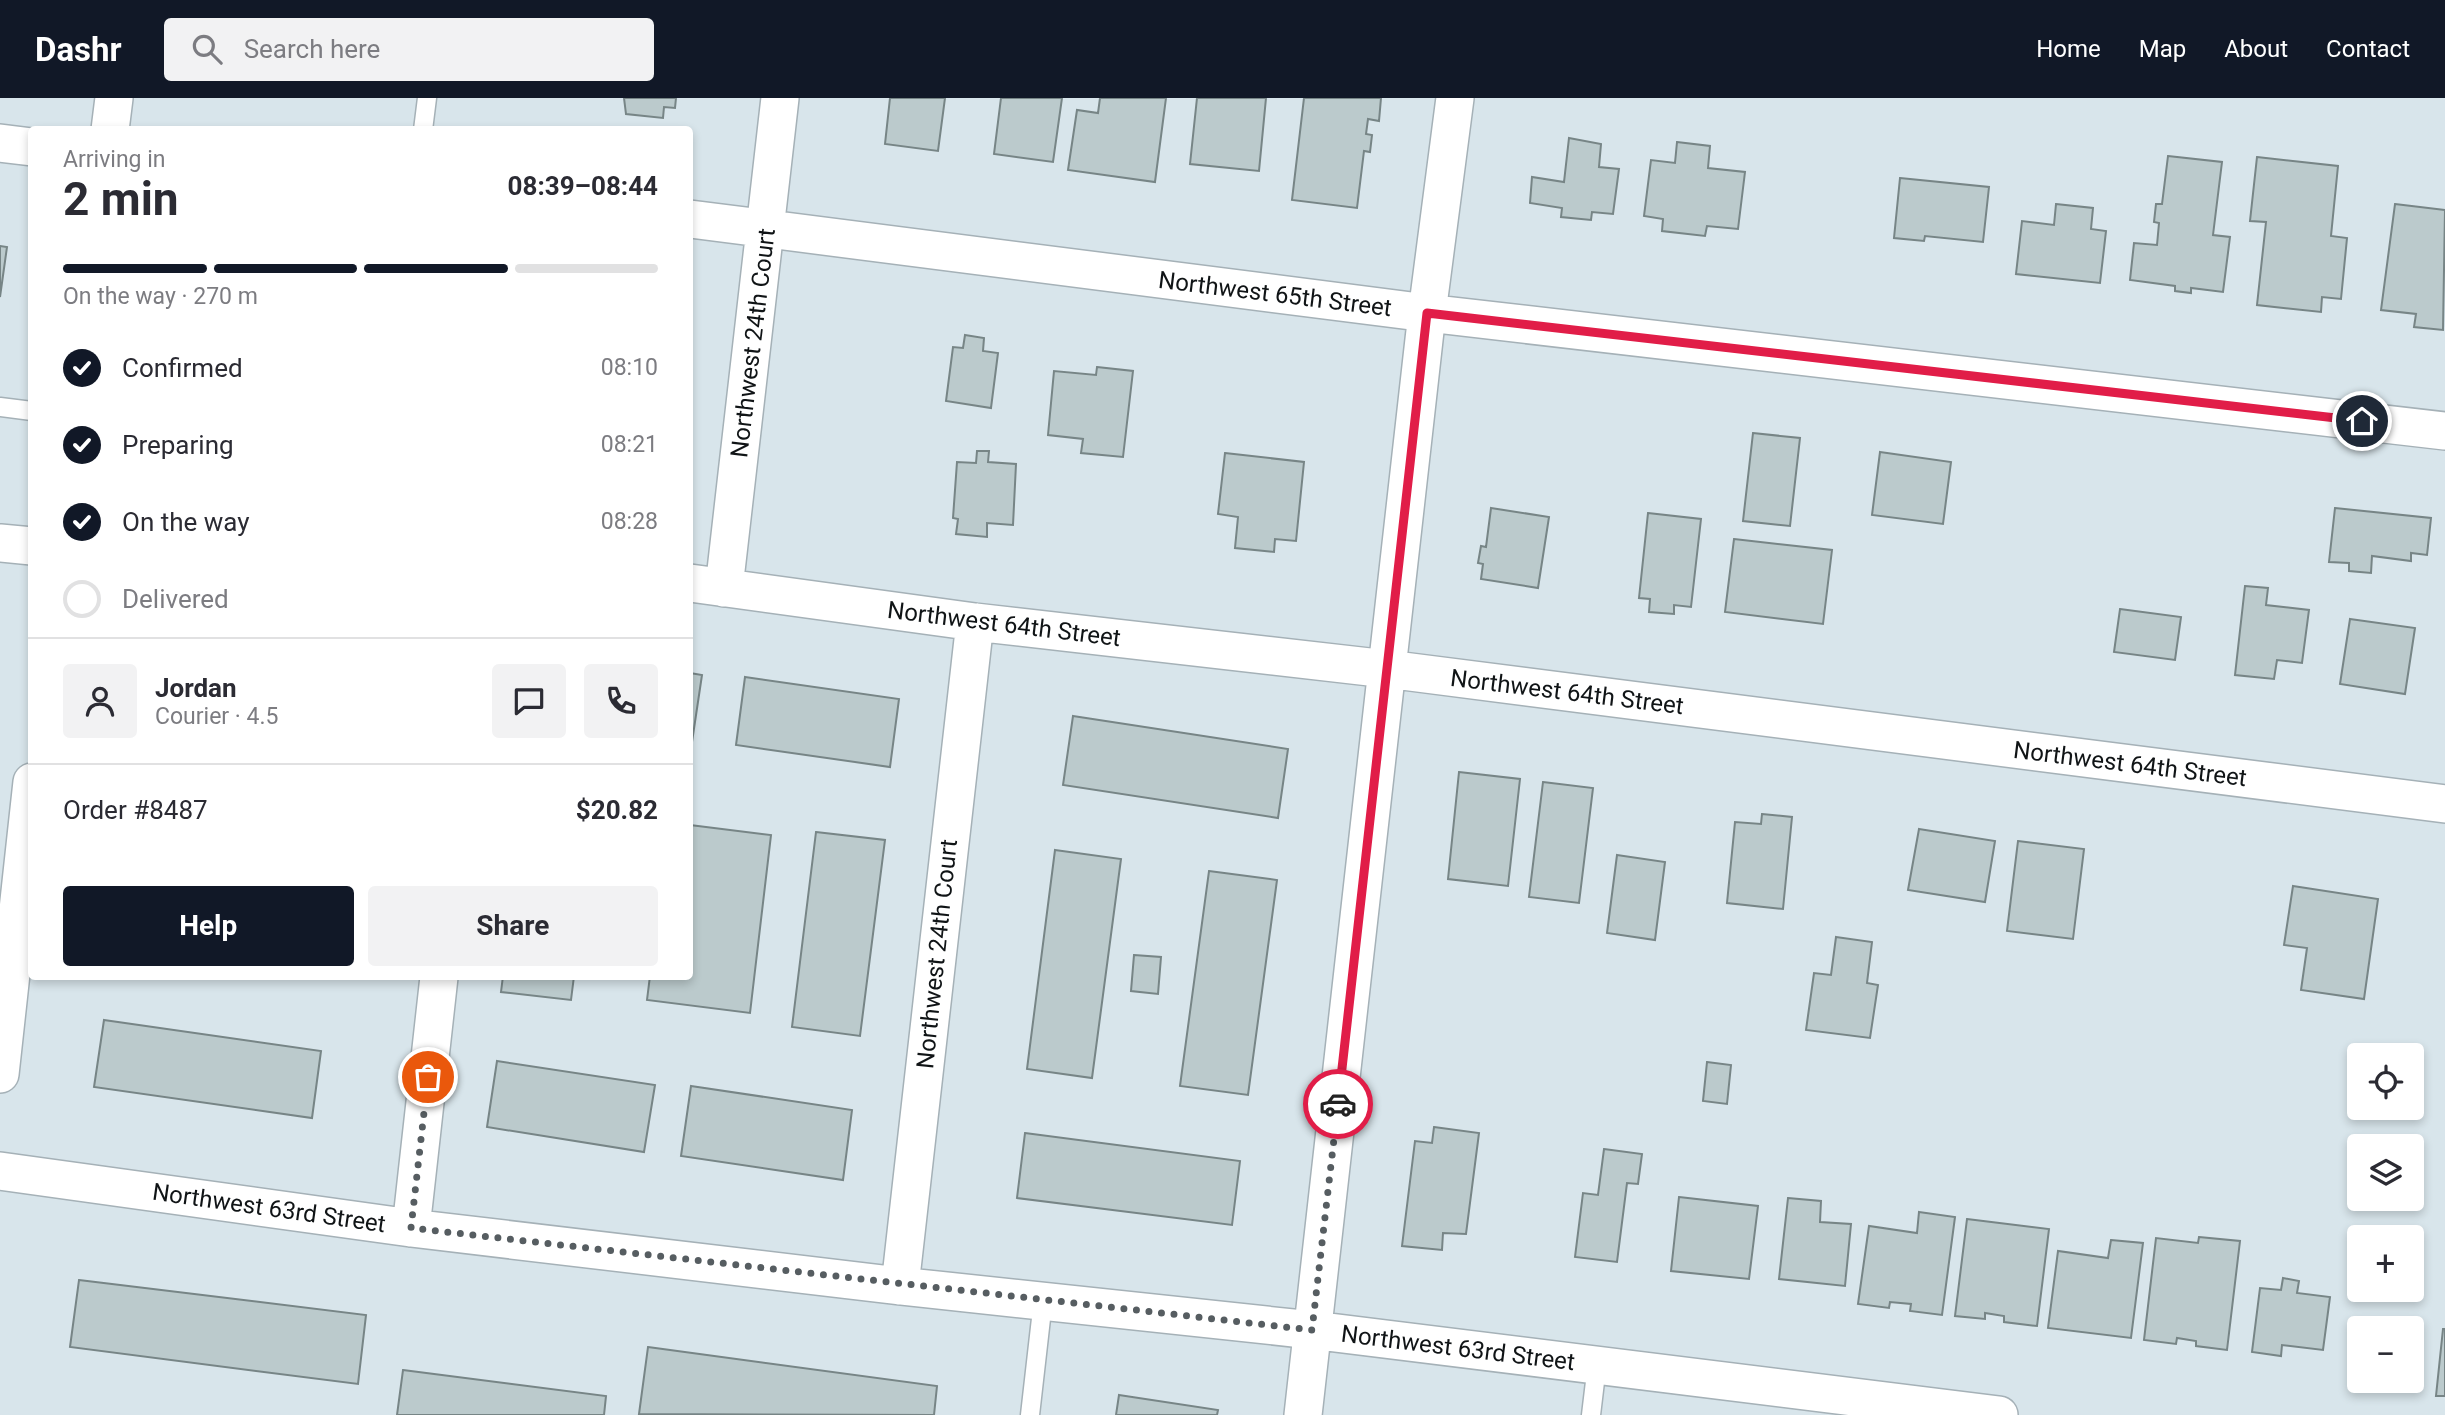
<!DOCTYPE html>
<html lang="en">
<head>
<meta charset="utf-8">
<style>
  :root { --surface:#fff; --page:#f2f2f3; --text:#2b2b33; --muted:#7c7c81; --line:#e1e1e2; --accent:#111827 }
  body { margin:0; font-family:Roboto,sans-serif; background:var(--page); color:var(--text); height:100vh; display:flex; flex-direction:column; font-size:26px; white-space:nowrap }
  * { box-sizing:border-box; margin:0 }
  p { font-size:23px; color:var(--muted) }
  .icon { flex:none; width:38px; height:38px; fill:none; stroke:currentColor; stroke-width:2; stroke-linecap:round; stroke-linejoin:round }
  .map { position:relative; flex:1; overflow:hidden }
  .drawer { position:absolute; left:28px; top:28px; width:665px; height:854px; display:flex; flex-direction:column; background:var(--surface); border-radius:7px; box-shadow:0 4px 10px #0003 }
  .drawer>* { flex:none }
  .fabs { position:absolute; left:2347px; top:945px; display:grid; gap:14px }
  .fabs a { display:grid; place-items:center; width:77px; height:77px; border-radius:7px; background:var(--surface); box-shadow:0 4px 10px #0003; font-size:35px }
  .pin { position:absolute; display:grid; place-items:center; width:60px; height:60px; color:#fff; margin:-30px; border:4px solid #fff; border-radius:50%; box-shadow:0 2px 7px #0007 }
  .courier { position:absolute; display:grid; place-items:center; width:70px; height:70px; margin:-35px; border:5px solid #e11d48; border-radius:50%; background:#fff; color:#222; box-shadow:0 2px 9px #0007 }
  .summary em { font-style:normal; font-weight:700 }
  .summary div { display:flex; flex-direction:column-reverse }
  .summary { display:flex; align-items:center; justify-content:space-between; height:119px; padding:0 35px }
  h1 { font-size:46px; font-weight:700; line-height:52px }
  .bar { display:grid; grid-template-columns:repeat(4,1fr); gap:10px 7px; align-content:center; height:84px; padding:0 35px }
  .bar i { height:9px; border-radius:5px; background:var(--line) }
  .bar .current { background:var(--accent) }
  .bar p { grid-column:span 4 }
  .line { display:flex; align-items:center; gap:18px; padding:0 35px; border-top:2px solid var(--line) }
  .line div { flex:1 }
  .round { display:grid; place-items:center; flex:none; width:74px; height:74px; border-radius:7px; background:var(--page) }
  ol { padding:0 35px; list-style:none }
  li { display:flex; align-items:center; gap:21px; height:77px }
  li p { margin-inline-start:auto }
  li .icon { padding:7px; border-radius:50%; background:var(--accent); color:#fff; stroke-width:4 }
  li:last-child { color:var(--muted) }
  li i { width:38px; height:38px; border:4px solid var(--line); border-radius:50% }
  .button { display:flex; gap:14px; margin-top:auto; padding:14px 35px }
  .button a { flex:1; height:80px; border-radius:7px; background:var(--accent); color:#fff; font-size:28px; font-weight:700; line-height:80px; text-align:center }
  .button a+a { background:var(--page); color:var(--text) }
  header { display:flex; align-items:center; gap:42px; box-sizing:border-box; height:98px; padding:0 35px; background:var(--accent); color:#fff }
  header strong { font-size:33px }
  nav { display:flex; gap:38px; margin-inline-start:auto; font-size:24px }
  .search { width:490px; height:63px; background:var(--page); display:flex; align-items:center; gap:18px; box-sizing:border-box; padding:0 24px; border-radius:7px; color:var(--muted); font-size:26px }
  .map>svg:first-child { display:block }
  .building { fill:#bbcacc; stroke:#778586; stroke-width:2 }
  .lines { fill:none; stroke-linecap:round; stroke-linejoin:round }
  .lane-casing { stroke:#a5b1b7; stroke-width:21 }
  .street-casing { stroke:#a5b1b7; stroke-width:40 }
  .lane { stroke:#fff; stroke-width:18 }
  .street { stroke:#fff; stroke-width:37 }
  .done { stroke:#565d61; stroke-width:7; stroke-dasharray:0 12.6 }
  .route { stroke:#e11d48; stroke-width:9 }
  .labels { text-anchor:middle; stroke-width:5; stroke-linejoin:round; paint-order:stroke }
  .street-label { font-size:24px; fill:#101416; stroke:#fff }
</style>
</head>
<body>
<header>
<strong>Dashr</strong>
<div class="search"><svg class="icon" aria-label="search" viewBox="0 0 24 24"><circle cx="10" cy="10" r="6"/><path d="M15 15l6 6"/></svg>Search here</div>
<nav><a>Home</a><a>Map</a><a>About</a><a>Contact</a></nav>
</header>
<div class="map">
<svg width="2445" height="1317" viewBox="0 0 2445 1317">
  <rect width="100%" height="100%" fill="#d8e5eb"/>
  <path class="building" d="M624 0H676L675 10 664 9 663 20 626 16Z
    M890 0H945L938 53 885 46Z
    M1001 0H1062L1053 64 994 56Z
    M1100 0H1166L1155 84 1068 72 1077 12 1098 15Z
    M1197 0H1266L1259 73 1190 66Z
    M1304 0H1381L1379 23 1368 21 1366 36 1372 37 1370 54 1364 53 1357 110 1292 102Z
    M1569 40 1601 46 1599 69 1619 71 1613 116 1592 114 1591 122 1561 119 1562 110 1530 105 1532 79 1564 84Z
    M1677 44 1710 48 1708 70 1745 74 1738 131 1707 128 1705 138 1662 133 1663 121 1644 118 1651 62 1675 65Z
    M2168 58 2222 64 2213 137 2230 139 2223 194 2191 190V195L2175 193V188L2130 182 2134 145 2157 147 2159 125 2154 124 2156 106H2162Z
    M2257 59 2338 68 2331 138 2347 140 2341 201 2322 199 2321 214 2257 207 2266 124 2250 123Z
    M1900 80 1989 89 1983 144 1925 138 1924 143 1894 140Z
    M2056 106 2093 110 2091 131 2106 133 2100 185 2016 176 2022 123 2054 127Z
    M2395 106 2445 112 2443 232 2414 229 2416 216 2381 212Z
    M0 148 7 149 0 199Z
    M965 237 984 240 983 253 998 255 991 310 946 303 953 249 963 250Z
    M1097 269 1133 273 1123 359 1081 355 1083 341 1048 337 1054 273 1096 277Z
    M1753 335 1800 340 1790 428 1743 423Z
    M977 353H989L988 364 1016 366 1013 427 987 425V439L956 436 958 421 953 420 957 364 976 365Z
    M1880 354 1951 364 1943 426 1872 417Z
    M1225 355 1304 364 1296 443 1275 441 1274 454 1235 450 1238 419 1218 416Z
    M1491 410 1549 419 1538 490 1481 481 1483 466 1478 465 1481 448 1486 449Z
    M2335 410 2431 420 2427 457 2411 455V463L2372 458 2371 475 2349 473V465L2329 464Z
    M1648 415 1701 421 1691 509 1674 507V516L1649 514 1650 501 1639 500Z
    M1734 441 1832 452 1823 526 1725 514Z
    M2245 488 2268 490 2266 507 2309 512 2302 565 2277 562 2274 581 2235 577Z
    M2120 511 2181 519 2175 562 2114 554Z
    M2350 521 2415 530 2405 596 2340 586Z
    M690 575 702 577 692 644H690Z
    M745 579 899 601 890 669 736 647Z
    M1073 618 1288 651 1278 720 1063 687Z
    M1459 674 1520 681 1508 788 1448 781Z
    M1543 684 1593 690 1579 805 1529 799Z
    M1762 716 1792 719 1783 811 1727 805 1735 724 1761 726Z
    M690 727 771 737 750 915 647 902 650 878H690Z
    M1919 731 1995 743 1985 804 1908 792Z
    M816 734 885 742 860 938 792 929Z
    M2018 743 2084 751 2073 841 2007 833Z
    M1055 752 1121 761 1092 980 1027 971Z
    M1617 757 1665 764 1655 842 1607 835Z
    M1209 773 1277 782 1248 997 1180 988Z
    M2293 788 2378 801 2364 901 2301 892 2307 850 2284 847Z
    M1836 839 1872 844 1867 885 1878 887 1870 940 1806 932 1814 875 1831 877Z
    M1134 857 1161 859 1158 896 1131 893Z
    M503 878H574L571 902 501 894Z
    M104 922 321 953 312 1020 94 989Z
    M497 963 655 987 644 1054 487 1029Z
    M1707 964 1731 967 1727 1006 1703 1003Z
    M691 988 852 1012 843 1082 681 1058Z
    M1434 1029 1479 1035 1466 1136 1443 1135 1442 1152 1402 1148 1415 1043 1432 1045Z
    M1025 1035 1240 1063 1232 1127 1017 1100Z
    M1604 1051 1642 1056 1638 1086 1627 1085 1617 1164 1575 1159 1583 1095 1598 1097Z
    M1679 1099 1758 1108 1749 1181 1671 1173Z
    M1788 1100 1821 1103 1820 1124 1851 1126 1845 1188 1779 1181Z
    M1919 1114 1955 1119 1942 1217 1910 1213 1911 1206 1890 1204 1889 1210 1858 1206 1869 1128 1917 1135Z
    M1967 1121 2049 1131 2037 1228 2004 1224V1218L1985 1215V1221L1955 1218Z
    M2199 1139 2240 1143 2227 1252 2196 1248V1243L2177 1240 2176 1246 2144 1242 2156 1140 2198 1145Z
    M2111 1142 2143 1145 2131 1240 2048 1230 2058 1153 2108 1160Z
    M2283 1180 2299 1183 2297 1195 2330 1199 2323 1252 2282 1247 2281 1258 2252 1254 2260 1190 2281 1192Z
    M79 1182 366 1217 358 1286 70 1249Z
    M2443 1231H2445V1298H2436Z
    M648 1249 937 1288 934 1317 639 1316Z
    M403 1272 606 1298 604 1317H397Z
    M1119 1297 1218 1312 1217 1317H1116Z"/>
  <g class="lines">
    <defs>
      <path id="lane" d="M423 32 427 0
        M0 309 32 313
        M1030 1317 1043 1203
        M1591 1317 1597 1267"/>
      <path id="street" d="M110 32 114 0
        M0 45 32 49
        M690 121 1427 215 2445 333
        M0 445 32 448
        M690 485 975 524 1387 571 2445 706
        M724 490 780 0
        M0 976 32 684
        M0 1073 411 1130 900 1188 1312 1232 1999 1317
        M411 1130 439 879
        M900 1188 975 524
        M1303 1317 1427 215 1455 0"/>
    </defs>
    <use href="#lane" class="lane-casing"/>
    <use href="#street" class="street-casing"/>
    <use href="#lane" class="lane"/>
    <use href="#street" class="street"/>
  </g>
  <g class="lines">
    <path class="done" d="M428 979 411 1130 1312 1232 1338 1006"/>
    <path class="route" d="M1338 1006 1427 215 2362 323"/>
  </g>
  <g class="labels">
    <g class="street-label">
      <text transform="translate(1275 196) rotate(7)" y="8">Northwest 65th Street</text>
      <text transform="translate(753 245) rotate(-83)" y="8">Northwest 24th Court</text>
      <text transform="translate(1004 526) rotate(7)" y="8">Northwest 64th Street</text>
      <text transform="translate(1567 594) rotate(7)" y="8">Northwest 64th Street</text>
      <text transform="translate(2130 666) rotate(7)" y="8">Northwest 64th Street</text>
      <text transform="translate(937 856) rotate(-84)" y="8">Northwest 24th Court</text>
      <text transform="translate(269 1110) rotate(8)" y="8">Northwest 63rd Street</text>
      <text transform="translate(1458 1250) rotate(7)" y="8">Northwest 63rd Street</text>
    </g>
  </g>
</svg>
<div class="fabs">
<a><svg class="icon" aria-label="locate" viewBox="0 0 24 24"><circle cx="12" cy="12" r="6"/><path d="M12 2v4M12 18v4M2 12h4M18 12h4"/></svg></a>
<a><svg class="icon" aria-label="layers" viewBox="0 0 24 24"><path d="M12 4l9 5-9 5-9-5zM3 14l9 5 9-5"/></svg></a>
<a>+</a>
<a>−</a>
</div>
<div class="pin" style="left:428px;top:979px;background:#ea580c"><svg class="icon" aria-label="bag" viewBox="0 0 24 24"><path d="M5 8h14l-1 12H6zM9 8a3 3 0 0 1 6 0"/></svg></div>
<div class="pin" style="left:2362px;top:323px;background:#1f2937"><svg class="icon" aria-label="home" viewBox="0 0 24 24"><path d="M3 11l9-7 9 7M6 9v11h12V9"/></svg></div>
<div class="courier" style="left:1338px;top:1006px"><svg class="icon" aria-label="car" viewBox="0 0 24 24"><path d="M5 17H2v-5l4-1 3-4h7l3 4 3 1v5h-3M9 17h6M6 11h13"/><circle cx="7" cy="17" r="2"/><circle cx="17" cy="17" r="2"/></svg></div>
<section class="drawer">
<div class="summary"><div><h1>2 min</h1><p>Arriving in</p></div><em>08:39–08:44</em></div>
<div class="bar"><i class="current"></i><i class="current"></i><i class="current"></i><i></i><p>On the way · 270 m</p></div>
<ol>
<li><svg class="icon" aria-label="check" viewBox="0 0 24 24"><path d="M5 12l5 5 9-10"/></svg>Confirmed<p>08:10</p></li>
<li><svg class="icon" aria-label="check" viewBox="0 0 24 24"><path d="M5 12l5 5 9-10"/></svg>Preparing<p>08:21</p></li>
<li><svg class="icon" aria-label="check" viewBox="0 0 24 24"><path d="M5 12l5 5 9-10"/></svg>On the way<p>08:28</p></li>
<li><i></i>Delivered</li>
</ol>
<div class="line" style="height:126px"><a class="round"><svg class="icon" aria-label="person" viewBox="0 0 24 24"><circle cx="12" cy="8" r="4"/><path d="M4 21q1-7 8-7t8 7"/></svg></a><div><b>Jordan</b><p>Courier · 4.5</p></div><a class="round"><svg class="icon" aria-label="chat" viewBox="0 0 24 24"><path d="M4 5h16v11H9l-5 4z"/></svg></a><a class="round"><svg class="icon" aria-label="phone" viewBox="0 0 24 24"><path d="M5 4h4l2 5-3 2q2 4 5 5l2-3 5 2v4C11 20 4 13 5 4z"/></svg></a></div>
<div class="line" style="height:91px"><div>Order #8487</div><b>$20.82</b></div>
<div class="button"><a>Help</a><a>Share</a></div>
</section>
</div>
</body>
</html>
